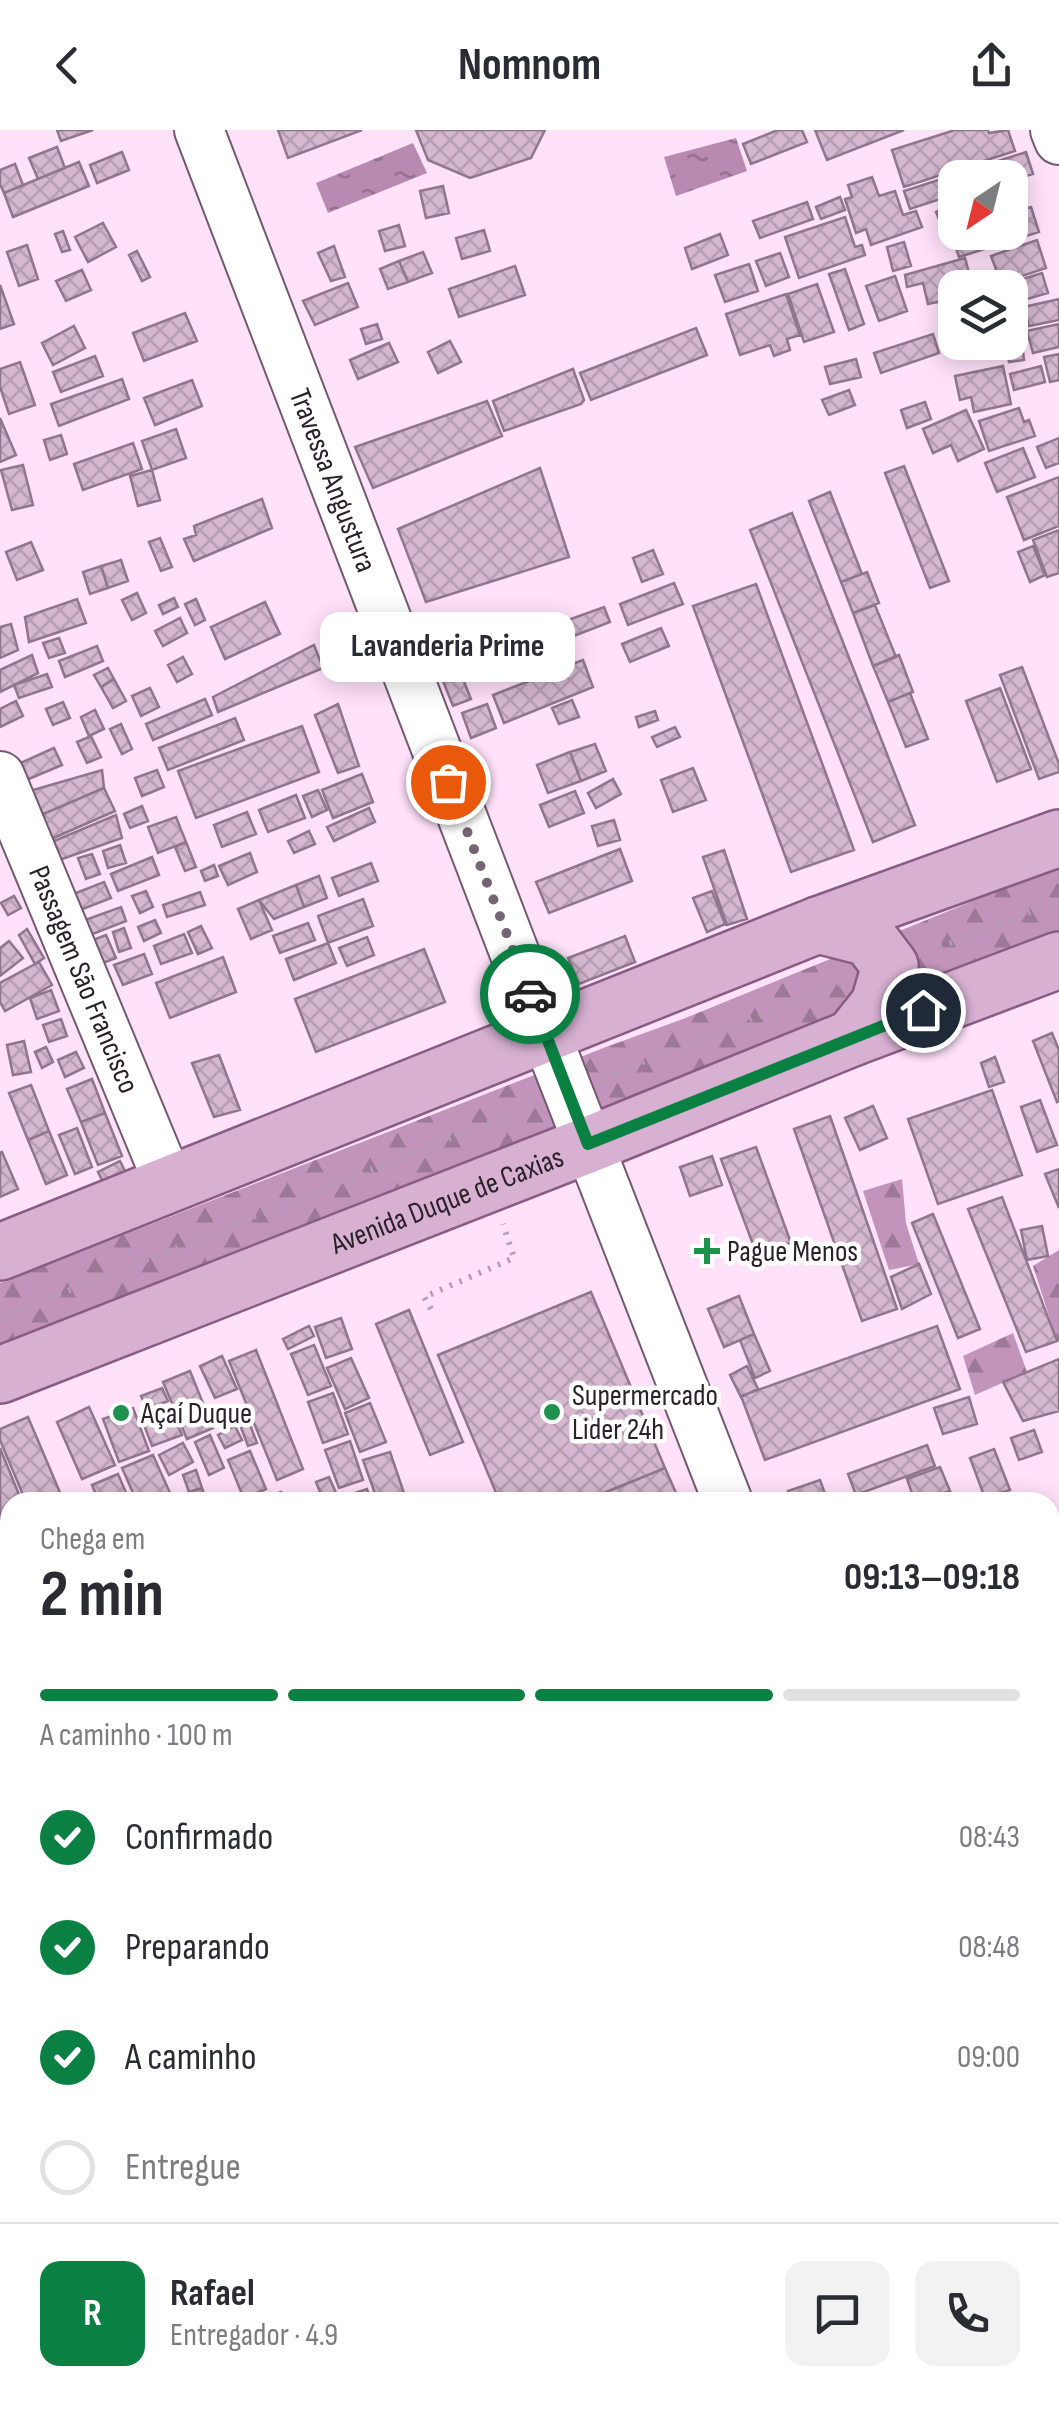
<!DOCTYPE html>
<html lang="pt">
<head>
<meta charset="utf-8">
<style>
  :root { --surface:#fff; --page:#f2f2f3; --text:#2b2b33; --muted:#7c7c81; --line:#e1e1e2; --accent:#0b8043 }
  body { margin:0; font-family:"Sofia Sans Condensed",sans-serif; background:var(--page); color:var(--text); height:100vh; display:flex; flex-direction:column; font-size:38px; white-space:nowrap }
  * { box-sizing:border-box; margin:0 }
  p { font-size:32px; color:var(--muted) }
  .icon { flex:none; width:55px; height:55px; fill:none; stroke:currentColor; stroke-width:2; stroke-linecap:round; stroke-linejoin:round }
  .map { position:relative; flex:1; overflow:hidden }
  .side { position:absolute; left:0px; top:1362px; width:1060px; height:932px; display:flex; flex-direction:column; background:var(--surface); border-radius:30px 30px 0 0; box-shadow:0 5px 25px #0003 }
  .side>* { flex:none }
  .needle { width:65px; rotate:215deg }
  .fabs { position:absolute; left:938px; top:30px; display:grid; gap:20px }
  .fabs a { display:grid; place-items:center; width:90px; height:90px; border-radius:20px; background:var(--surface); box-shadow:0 5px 25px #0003; font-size:50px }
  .pin { position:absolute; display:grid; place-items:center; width:85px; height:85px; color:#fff; margin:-42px; border:5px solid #fff; border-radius:50%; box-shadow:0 2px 10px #0007 }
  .courier { position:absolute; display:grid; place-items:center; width:100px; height:100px; margin:-50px; border:8px solid #0b8043; border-radius:50%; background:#fff; color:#222; box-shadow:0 2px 12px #0007 }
  .bubble { position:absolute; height:70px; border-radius:20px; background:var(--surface); box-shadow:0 5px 25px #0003; font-size:32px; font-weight:700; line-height:70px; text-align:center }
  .overview em { font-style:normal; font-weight:700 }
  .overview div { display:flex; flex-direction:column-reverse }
  .overview { display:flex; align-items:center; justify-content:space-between; height:170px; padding:0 40px }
  h1 { font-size:65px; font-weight:700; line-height:75px }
  .bar { display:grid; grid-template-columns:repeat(4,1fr); gap:15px 10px; align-content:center; height:120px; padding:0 40px }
  .bar i { height:12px; border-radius:8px; background:var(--line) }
  .bar .active { background:var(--accent) }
  .bar p { grid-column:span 4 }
  .line { display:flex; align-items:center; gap:25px; padding:0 40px; border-top:2px solid var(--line) }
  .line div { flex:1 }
  .round { display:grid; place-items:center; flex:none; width:105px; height:105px; border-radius:20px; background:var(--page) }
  ol { padding:0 40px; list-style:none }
  li { display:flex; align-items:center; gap:30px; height:110px }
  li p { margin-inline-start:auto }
  li .icon { padding:10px; border-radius:50%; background:var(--accent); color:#fff; stroke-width:4 }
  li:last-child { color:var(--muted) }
  li i { width:55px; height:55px; border:5px solid var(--line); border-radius:50% }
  header { display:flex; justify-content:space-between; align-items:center; height:130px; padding:0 40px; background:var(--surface); font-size:45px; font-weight:700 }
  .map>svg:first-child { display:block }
  .forest { fill:url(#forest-firs) }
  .water { fill:url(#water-ripples) }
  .building { fill:url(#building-cross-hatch); stroke:#90768c; stroke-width:2.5 }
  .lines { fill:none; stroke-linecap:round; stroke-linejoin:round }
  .minor-casing { stroke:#735a6f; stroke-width:52 }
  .major-casing { stroke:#8a5c84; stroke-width:60 }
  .path { stroke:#b49db1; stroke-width:6; stroke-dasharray:2.5 8; stroke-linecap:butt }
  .minor { stroke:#fff; stroke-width:48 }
  .major { stroke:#d7b0d2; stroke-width:55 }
  .done { stroke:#756473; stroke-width:10; stroke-dasharray:0 18 }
  .route { stroke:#0b8043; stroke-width:12 }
  .poi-dot { fill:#1e924d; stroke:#fff; stroke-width:4 }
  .labels { text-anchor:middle; stroke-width:9; stroke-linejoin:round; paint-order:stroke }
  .street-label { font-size:30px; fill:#2b212a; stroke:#fff }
  .poi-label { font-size:30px; fill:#2b212a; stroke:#fff; text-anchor:start }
</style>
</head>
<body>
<header><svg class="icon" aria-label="back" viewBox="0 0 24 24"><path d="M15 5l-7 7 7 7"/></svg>Nomnom<svg class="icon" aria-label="share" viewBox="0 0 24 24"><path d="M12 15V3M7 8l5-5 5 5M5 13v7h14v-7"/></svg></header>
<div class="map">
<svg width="1059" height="2294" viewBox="0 0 1059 2294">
  <defs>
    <pattern id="forest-firs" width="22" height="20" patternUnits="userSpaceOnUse" patternTransform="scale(2.5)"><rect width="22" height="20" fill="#c294bb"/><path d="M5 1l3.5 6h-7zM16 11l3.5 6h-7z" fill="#9e7898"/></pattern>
    <pattern id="water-ripples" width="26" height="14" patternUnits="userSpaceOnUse" patternTransform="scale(2.5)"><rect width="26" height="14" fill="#b88ab1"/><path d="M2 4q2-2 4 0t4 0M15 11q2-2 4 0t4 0" fill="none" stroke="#967090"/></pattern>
    <pattern id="building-cross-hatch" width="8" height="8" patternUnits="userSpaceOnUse" patternTransform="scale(2.5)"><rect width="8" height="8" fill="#d5b8d0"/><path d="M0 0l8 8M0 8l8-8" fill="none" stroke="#b79eb3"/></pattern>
  </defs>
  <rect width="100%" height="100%" fill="#ffe1fa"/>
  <path class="forest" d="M1059 736V814L0 1217V1153L606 917 683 889Z
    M902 1049 906 1093 919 1134 889 1140 863 1061Z
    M1059 1120V1211H1057L1033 1136Z
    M1013 1203 1027 1242 975 1265 963 1226Z
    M0 1887 10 1897V2013L0 1989Z"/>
  <path class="water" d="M736 8 747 41 676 66 664 27Z
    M413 13 427 43 328 83 316 53Z"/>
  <path class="building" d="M57 0H93L61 11Z
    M278 0H362L288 28Z
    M416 0H545L531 28 470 48 428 30Z
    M778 0H802L807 12 751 34 743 14Z
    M815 0H904L827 30Z
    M955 0H988L989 3 1008 0 1015 21 904 57 892 20Z
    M57 17 65 38 38 49 29 28Z
    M122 22 129 40 97 53 90 35Z
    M1026 22 1033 44 1010 51V48H955V68L941 73 940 69 910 79 904 61Z
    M79 32 89 56 13 87 4 63Z
    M15 34 23 55 4 63 0 54V40Z
    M872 47 879 66 895 61 903 85 916 81 922 97 871 115 866 99 856 103 845 69 852 67 848 55Z
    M443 56 449 83 426 88 420 61Z
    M840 67 845 80 821 89 816 77Z
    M807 72 813 89 760 108 753 91Z
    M949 77 955 95 943 99 936 82Z
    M1031 77 1039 102 959 127 950 101 1010 102V83Z
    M845 87 855 117 862 115 865 125 799 148 785 107Z
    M103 93 116 117 88 132 75 107Z
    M399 95 405 116 385 121 379 101Z
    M484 100 490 121 462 129 456 108Z
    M63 101 70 120 62 122 55 104Z
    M720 104 728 125 692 139 685 118Z
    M1037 110 1046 138 1001 153 991 126Z
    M904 112 911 136 893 141 887 117Z
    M27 115 38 149 19 156 7 122Z
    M334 116 345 147 331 151 318 123Z
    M137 121 150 147 142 151 129 125Z
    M423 122 432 143 408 152 399 131Z
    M780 123 789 147 766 156 756 131Z
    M965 128 971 150 960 153 961 158H955V168L928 174 923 153 907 157 905 145Z
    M399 131 408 152 388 159 380 139Z
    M749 134 758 161 725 172 715 145Z
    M515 136 525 165 459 187 449 159Z
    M845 139 864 194 849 200 829 144Z
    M82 140 91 160 66 171 56 151Z
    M1042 143 1048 163 1010 174V158H994Z
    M895 146 907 181 879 191 866 156Z
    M348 153 358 177 315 195 303 171Z
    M817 154 834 202 804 212 788 164Z
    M0 155 14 194 0 199Z
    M786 164 800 205 787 209 790 220 774 226 770 215 740 225 726 184Z
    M955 169V190L945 194 939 174Z
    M1059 169V190L1029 196 1024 177Z
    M185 183 197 211 144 231 133 203Z
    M377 194 382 209 366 214 361 199Z
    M1059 194V217L1033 223 1027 201Z
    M74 196 85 218 53 235 42 213Z
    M696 198 707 225 591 270 580 243Z
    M955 202V212H988L954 220 950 203Z
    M933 204 939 223 881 243 874 223Z
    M450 211 461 232 438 243 428 222Z
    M1022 212 1024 230 1009 232 1006 215Z
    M389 213 398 232 358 249 350 230Z
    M1059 224V250L1050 252 1044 227Z
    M95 226 103 246 61 262 53 242Z
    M856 229 861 247 830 254 825 237Z
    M20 232 35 275 9 284 0 257V239Z
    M1003 236 1011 274 974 282 971 267 960 270 955 246Z
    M1041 236 1045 252 1014 260 1010 244Z
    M573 239 584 270 581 274 504 301 493 271Z
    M122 249 129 269 59 296 51 274Z
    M192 250 202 276 155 295 144 268Z
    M849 260 855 275 829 285 822 270Z
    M487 271 502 306 373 358 355 317Z
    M925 272 931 289 907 298 901 280Z
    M1019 278 1024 292 1029 290 1035 306 989 321 979 291Z
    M966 280 984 319 958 331 951 315 933 323 923 299Z
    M0 288 16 325 0 332Z
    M176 299 186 328 152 340 142 311Z
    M61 305 67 324 50 330 44 310Z
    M1059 308V333L1046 338 1037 317Z
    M133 313 142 339 83 360 74 334Z
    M1023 318 1035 347 997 362 985 333Z
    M23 335 33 375 12 380 1 340Z
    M904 336 949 451 930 458 885 343Z
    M540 338 569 427 426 472 398 399Z
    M152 340 160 370 138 376 130 346Z
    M1059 347V396L1024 410 1007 367Z
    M830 362 862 444 841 452 809 371Z
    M262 369 272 398 194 431 184 409 196 405 194 396Z
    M792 383 915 695 873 712 750 400Z
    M1059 400V443L1047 447 1033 410Z
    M160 408 172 437 161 441 149 412Z
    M31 412 43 440 17 450 6 422Z
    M1033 416 1045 445 1030 452 1018 422Z
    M653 420 663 444 642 452 633 428Z
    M121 430 128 451 108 458 101 436Z
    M101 436 108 458 90 464 83 442Z
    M867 442 879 473 853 483 841 452Z
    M674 453 683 474 628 495 620 474Z
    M756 454 854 720 791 742 693 476Z
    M137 463 146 483 132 490 122 470Z
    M174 468 178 477 163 484 159 475Z
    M77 469 86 493 29 512 25 487Z
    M196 469 205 490 195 495 185 474Z
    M265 472 280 504 225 529 211 497Z
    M875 475 896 527 873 536 853 483Z
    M604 477 610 492 574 506 568 490Z
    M180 488 187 503 163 516 155 501Z
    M534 488 546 520 525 528 513 497Z
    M11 494 18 520 0 528V497Z
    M661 498 669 516 630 532 622 514Z
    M59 508 65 523 49 528 43 513Z
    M314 515 323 538 218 582 213 567Z
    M97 516 103 531 65 547 59 531Z
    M32 525 38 543 0 562V540Z
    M899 525 913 562 888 572 873 536Z
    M183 527 192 544 177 552 168 535Z
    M583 530 593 557 504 593 493 565Z
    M1022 537 1059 634V642L1039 649 1000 545Z
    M108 538 114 549 101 557 94 545Z
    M47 544 52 557 19 568 14 555Z
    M461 544 471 569 453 576 443 551Z
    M114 549 126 571 113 578 101 557Z
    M150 558 159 577 141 586 132 566Z
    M1000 558 1031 639 997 652 966 571Z
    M910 563 928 609 906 617 888 572Z
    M205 569 212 585 153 610 146 594Z
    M572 570 579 587 559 594 552 578Z
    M16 571 23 586 0 597V579Z
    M63 572 70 588 53 595 46 579Z
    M338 574 359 636 338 643 315 585Z
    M487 574 496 598 471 608 462 583Z
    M95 580 104 599 89 606 81 587Z
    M655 581 658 590 639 597 636 587Z
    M235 588 244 610 168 640 159 618Z
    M121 594 132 619 122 624 110 599Z
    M302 596 319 642 196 688 178 641Z
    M675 597 680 607 657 617 652 607Z
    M91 606 101 627 87 633 77 612Z
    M595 614 606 641 581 651 570 622Z
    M54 618 62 635 12 656 5 640Z
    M570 622 581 651 548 663 537 635Z
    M693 638 706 670 673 682 661 650Z
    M102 640 104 658 41 685 23 663Z
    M157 640 164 657 142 666 135 648Z
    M362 644 373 672 333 688 322 660Z
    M613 649 621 664 596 678 588 663Z
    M104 658 115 681 51 709 41 685Z
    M318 660 327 680 312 687 303 666Z
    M575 661 584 683 549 697 540 675Z
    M296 665 305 688 268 702 259 680Z
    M142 676 148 691 130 698 124 684Z
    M369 678 375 692 334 711 327 697Z
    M247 682 256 704 222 717 214 695Z
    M116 685 122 708 59 730 54 711Z
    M176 687 186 712 158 723 148 697Z
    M614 690 620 710 598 716 592 696Z
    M309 701 315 714 294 723 288 711Z
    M186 712 196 737 185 741 175 717Z
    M120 715 126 733 108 738 103 721Z
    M620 719 632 751 549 783 536 752Z
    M724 720 747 789 727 795 703 727Z
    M250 723 257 742 228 755 219 736Z
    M92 724 100 744 86 749 78 728Z
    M152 727 159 745 118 761 111 744Z
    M371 733 378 751 339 766 332 748Z
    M214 735 218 746 205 751 201 741Z
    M319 746 327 768 304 777 296 755Z
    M104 752 111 768 70 784 63 768Z
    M296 755 304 777 274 789 259 770Z
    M146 761 153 777 140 783 132 766Z
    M712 761 725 794 707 802 693 768Z
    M200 762 205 775 167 787 163 775Z
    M14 766 21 778 8 785 1 773Z
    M363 769 373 796 328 813 318 786Z
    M259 770 272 800 251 809 238 779Z
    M121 777 126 791 80 809 74 794Z
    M155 790 161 803 144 811 138 797Z
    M308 793 315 810 280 823 273 806Z
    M201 796 212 818 198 824 188 802Z
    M124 798 131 818 119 822 113 802Z
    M27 799 44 828 35 834 19 805Z
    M184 804 192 823 161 834 154 816Z
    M106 805 116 828 103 833 93 810Z
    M625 806 635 832 579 854 568 828Z
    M367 807 374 825 347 836 339 818Z
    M9 811 23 828 0 846V818Z
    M328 813 336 833 294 850 286 829Z
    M424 819 445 872 316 922 295 869Z
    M144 824 152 844 123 855 114 835Z
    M223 827 236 862 170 888 156 853Z
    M39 832 52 855 5 881 0 872V853Z
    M51 860 59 881 37 889 30 868Z
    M61 889 67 906 49 912 43 895Z
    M1052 903 1059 920V971L1057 972 1033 911Z
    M24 911 31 942 13 945 7 915Z
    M46 917 53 932 42 938 35 922Z
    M76 922 84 938 65 947 58 930Z
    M219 925 240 980 214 987 192 933Z
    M995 927 1004 952 989 957 981 933Z
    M92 949 105 983 81 992 67 959Z
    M31 955 49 1001 28 1010 9 963Z
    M992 960 1022 1045 938 1074 908 989Z
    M1040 970 1057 1015 1037 1022 1021 977Z
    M873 976 887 1008 860 1020 845 988Z
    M105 983 122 1026 98 1035 81 992Z
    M830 986 897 1179 862 1191 794 999Z
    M77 998 92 1037 75 1044 59 1005Z
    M49 1001 67 1045 46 1054 28 1010Z
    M756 1017 791 1113 757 1125 721 1029Z
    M2 1022 18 1059 0 1067V1023Z
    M712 1026 722 1055 690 1066 680 1037Z
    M120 1031 126 1043 104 1054 98 1042Z
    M1059 1039V1078L1045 1044Z
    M1002 1067 1057 1211 1026 1222 968 1079Z
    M933 1084 980 1199 958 1208 912 1093Z
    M1042 1096 1048 1126 1027 1130 1021 1100Z
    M919 1134 931 1164 902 1179 891 1147Z
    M591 1162 665 1338 582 1372H500L438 1225Z
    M739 1166 754 1204 724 1217 708 1179Z
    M409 1180 463 1312 430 1325 376 1194Z
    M341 1188 352 1219 326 1228 315 1197Z
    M309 1196 314 1206 288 1219 283 1209Z
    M937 1196 960 1259 765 1330 741 1266Z
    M754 1204 770 1241 755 1248 740 1210Z
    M314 1215 331 1256 308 1265 291 1224Z
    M256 1220 303 1339 277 1350 229 1231Z
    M222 1226 237 1259 215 1268 200 1236Z
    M351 1228 369 1268 345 1279 327 1238Z
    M1059 1229V1281L1023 1291 1003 1252Z
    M747 1236 758 1259 741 1267 730 1245Z
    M190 1241 213 1298 187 1309 163 1252Z
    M162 1258 168 1271 147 1279 141 1266Z
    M333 1263 348 1304 323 1313 308 1272Z
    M969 1267 977 1294 943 1304 934 1278Z
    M370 1273 386 1312 360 1322 345 1283Z
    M170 1276 182 1305 152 1316 141 1287Z
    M89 1277 115 1335 82 1349 57 1292Z
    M133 1278 149 1321 119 1332 103 1289Z
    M28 1287 64 1372H26L0 1310V1299Z
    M249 1292 257 1313 248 1316 240 1295Z
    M235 1296 242 1310 225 1318 218 1305Z
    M1034 1300 1042 1322 1019 1330 1011 1308Z
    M210 1305 224 1338 209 1345 195 1312Z
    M350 1311 363 1350 339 1358 325 1320Z
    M183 1313 193 1332 169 1345 159 1325Z
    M927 1315 935 1336 856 1365 848 1344Z
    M0 1318 22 1372H10V1471L0 1474Z
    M994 1319 1010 1360 985 1368 970 1328Z
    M250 1321 266 1359 244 1369 228 1330Z
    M390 1322 407 1372H378L363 1330Z
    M153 1325 174 1372H137L122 1338Z
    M940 1337 950 1361 915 1372 907 1349Z
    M665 1338 680 1372H582Z
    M196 1340 202 1358 189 1362 183 1345Z
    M118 1344 130 1372H99L92 1355Z
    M329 1347 340 1372H324L316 1352Z
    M820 1350 828 1372H792L788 1361Z
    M202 1358 207 1372H180L177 1366Z
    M367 1359 371 1372H347L345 1366Z
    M950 1361 954 1372H918Z
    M281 1362 285 1372H253Z
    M1059 1432V1474L1050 1450V1435Z
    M1059 1507V1536L1050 1540V1511Z
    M5 1516 10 1530V1551L0 1554V1517Z
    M1058 1537 1059 1569 1055 1570 1050 1558V1540Z
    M10 1551V1581L0 1584V1554Z
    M1050 1634 1059 1658V1685L1050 1689Z
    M10 1666V1763L5 1765 0 1753V1670Z
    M1050 1695 1059 1719V1746L1050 1749Z
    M1059 1855V1888L1050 1891V1857Z
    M1059 1963V1982L1050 1986V1967Z
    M1059 1995V2014L1050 2018V1999Z
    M0 2006 10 2030V2285H118L122 2294H0Z
    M282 2285H344L348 2294H261Z
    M380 2285H402L406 2294H384Z
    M537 2285H571V2286L552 2294H541Z"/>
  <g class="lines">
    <defs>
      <g id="minor">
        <path id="s1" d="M199 0 546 905 728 1372"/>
        <path d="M1055 0 1059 10"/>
        <path id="s2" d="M0 646 169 1054"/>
        <path d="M0 1599 10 1595"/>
        <path d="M1050 1602 1059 1599"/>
        <path d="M0 1853 10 1878"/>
        <path d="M1050 2196 1059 2219"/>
        <path d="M167 2285 170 2294"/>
        <path d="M693 2294 807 2285"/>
      </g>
      <g id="major">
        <path d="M818 795 869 808 890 836 879 874 852 908"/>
        <path d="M0 1122 818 795 1059 708"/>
        <path id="s3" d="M0 1245 588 1015 852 908 1059 830"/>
      </g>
    </defs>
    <use href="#minor" class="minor-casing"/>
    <use href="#major" class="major-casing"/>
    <path class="path" d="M930 821 1059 771
      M603 948 838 854
      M431 1179 424 1167 514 1128 503 1094
      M0 1188 531 976"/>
    <use href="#minor" class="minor"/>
    <use href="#major" class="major"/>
  </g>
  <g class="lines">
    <path class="done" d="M448 652 530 864"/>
    <path class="route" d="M530 864 588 1014 923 880"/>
  </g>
  <g class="poi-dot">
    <path d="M702 1106h10v10h10v10h-10v10h-10v-10h-10v-10h10z"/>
    <circle cx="552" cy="1282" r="10"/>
    <circle cx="121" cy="1283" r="10"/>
  </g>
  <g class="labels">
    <g class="street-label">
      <text dy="10" stroke="none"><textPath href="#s1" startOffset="375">Travessa Angustura</textPath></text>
      <text dy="10" stroke="none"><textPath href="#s2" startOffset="220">Passagem São Francisco</textPath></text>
      <text dy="10" stroke="none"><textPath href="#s3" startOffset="480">Avenida Duque de Caxias</textPath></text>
    </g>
    <g class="poi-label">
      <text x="727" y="1131">Pague Menos</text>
      <text x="572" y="1275">Supermercado<tspan x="572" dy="34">Lider 24h</tspan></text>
      <text x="141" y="1293">Açaí Duque</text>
    </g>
  </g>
</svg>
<div class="fabs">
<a><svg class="needle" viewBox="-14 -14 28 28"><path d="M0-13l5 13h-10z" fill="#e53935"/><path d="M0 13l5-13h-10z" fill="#7c7c81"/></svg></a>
<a><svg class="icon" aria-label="layers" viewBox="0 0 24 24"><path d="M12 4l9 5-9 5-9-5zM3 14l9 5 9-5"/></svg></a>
</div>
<div class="pin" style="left:448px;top:652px;background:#ea580c"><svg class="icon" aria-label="bag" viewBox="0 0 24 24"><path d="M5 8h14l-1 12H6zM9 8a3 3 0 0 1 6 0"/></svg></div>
<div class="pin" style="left:923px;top:880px;background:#1f2937"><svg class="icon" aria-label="home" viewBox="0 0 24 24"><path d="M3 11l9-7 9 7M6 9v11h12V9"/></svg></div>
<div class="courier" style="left:530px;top:864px"><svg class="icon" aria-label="car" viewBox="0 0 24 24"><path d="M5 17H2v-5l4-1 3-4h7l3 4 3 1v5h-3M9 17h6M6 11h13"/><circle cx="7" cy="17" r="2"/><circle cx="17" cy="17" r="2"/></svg></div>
<div class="bubble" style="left:320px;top:482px;width:255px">Lavanderia Prime</div>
<section class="side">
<div class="overview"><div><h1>2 min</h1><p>Chega em</p></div><em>09:13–09:18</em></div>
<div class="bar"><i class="active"></i><i class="active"></i><i class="active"></i><i></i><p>A caminho · 100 m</p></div>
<ol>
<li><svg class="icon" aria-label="check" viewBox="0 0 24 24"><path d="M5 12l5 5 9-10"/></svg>Confirmado<p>08:43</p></li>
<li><svg class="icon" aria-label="check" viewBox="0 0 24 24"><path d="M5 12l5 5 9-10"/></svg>Preparando<p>08:48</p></li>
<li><svg class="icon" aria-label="check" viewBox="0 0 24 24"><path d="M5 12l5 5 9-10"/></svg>A caminho<p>09:00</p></li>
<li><i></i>Entregue</li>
</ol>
<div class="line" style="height:180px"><b class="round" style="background:var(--accent);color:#fff">R</b><div><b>Rafael</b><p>Entregador · 4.9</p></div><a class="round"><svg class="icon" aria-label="chat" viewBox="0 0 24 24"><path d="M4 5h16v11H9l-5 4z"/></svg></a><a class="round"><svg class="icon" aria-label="phone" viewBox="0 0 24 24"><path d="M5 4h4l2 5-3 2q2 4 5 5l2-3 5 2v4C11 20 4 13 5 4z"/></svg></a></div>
</section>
</div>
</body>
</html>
